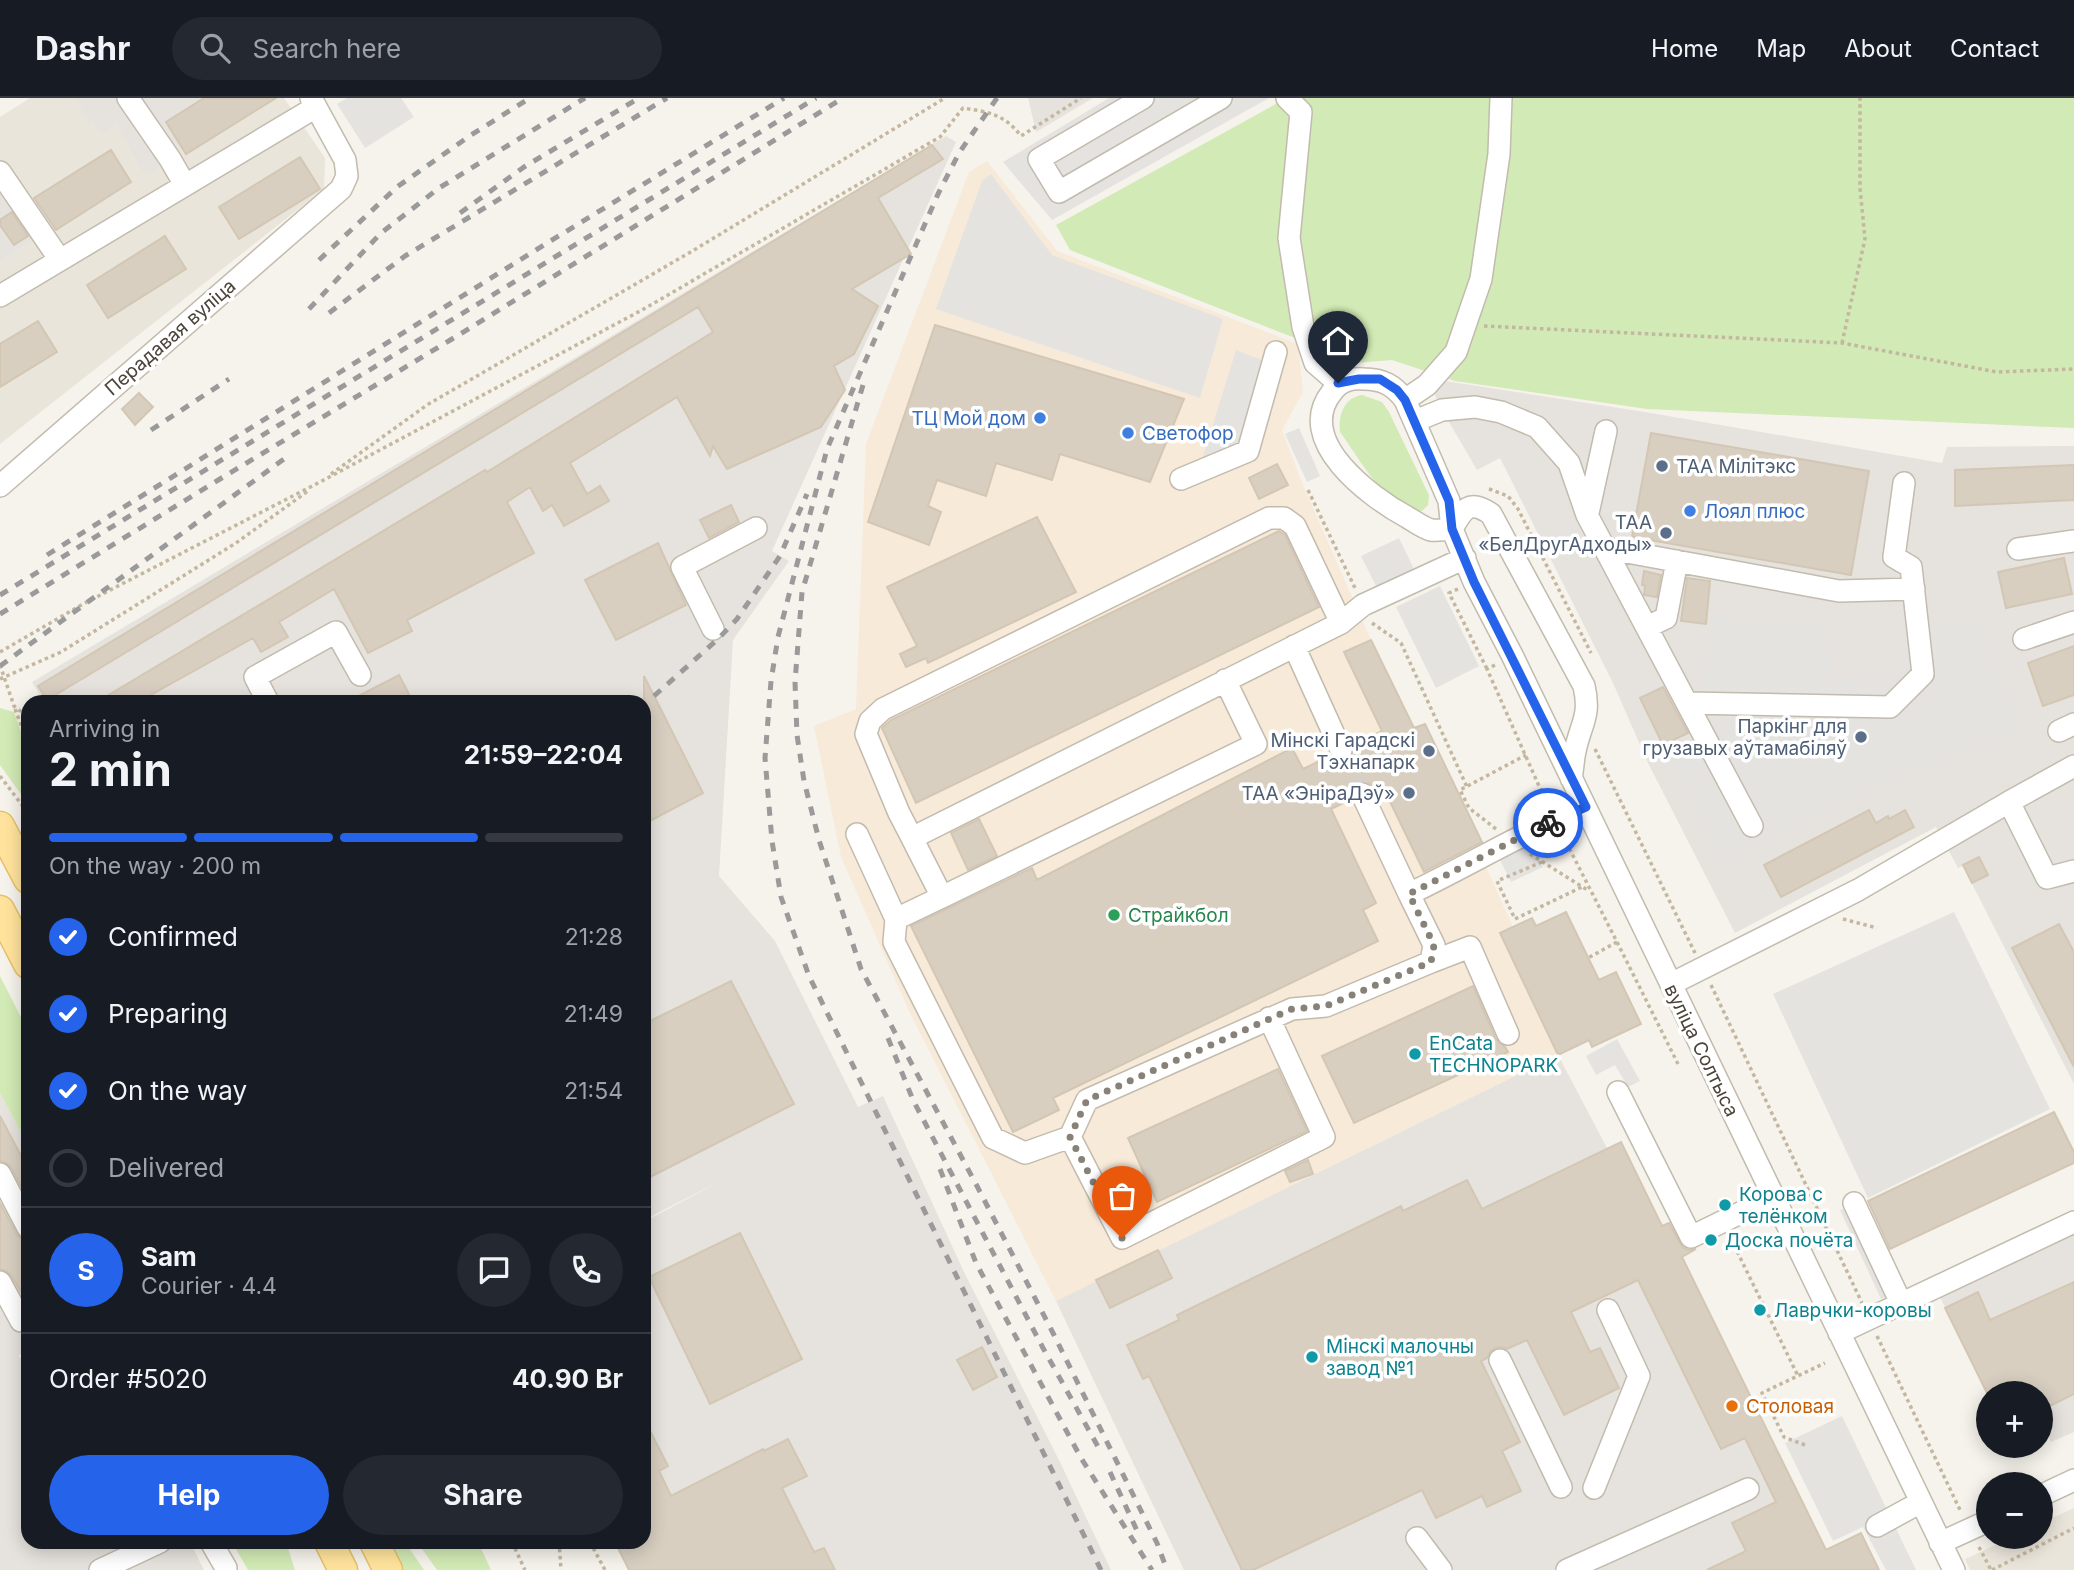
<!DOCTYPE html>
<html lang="en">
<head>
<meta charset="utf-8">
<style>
  :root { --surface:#171b24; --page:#242831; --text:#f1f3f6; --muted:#9ea1a6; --line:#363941; --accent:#2563eb }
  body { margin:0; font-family:Inter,sans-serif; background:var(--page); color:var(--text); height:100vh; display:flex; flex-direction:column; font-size:26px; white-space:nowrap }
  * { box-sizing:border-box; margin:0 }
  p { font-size:23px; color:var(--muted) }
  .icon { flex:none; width:38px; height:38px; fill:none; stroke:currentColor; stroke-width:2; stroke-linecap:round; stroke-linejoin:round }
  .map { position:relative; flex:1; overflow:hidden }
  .panel { position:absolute; left:21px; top:597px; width:630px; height:854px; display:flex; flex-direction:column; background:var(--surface); border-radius:21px; box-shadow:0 4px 18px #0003 }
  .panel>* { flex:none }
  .fabs { position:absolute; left:1976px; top:1283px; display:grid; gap:14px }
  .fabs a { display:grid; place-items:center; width:77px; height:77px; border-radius:50%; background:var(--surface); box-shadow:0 4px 18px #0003; font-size:35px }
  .pin { position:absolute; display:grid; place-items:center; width:60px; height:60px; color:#fff; margin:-72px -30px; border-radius:50% 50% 50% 0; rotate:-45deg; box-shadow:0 0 7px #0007 }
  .pin .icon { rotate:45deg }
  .courier { position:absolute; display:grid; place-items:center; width:70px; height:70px; margin:-35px; border:5px solid #2563eb; border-radius:50%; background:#fff; color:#222; box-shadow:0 2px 9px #0007 }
  .headline em { font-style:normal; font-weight:700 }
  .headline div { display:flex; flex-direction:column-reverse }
  .headline { display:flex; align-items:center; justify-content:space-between; height:119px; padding:0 28px }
  h1 { font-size:46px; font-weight:700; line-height:52px }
  .bar { display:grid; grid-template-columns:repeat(4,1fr); gap:10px 7px; align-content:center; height:84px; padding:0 28px }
  .bar i { height:9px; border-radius:5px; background:var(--line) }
  .bar .selected { background:var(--accent) }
  .bar p { grid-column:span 4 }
  .line { display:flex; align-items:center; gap:18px; padding:0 28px; border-top:2px solid var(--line) }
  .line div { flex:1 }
  .round { display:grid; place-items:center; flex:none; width:74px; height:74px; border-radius:37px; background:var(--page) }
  ol { padding:0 28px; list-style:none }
  li { display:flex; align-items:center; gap:21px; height:77px }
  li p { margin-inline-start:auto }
  li .icon { padding:7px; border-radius:50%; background:var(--accent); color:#fff; stroke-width:4 }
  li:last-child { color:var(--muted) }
  li i { width:38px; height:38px; border:4px solid var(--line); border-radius:50% }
  .button { display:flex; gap:14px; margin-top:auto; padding:14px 28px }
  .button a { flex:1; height:80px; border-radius:42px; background:var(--accent); color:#fff; font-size:28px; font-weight:700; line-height:80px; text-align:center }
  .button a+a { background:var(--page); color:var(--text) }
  header { display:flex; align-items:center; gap:42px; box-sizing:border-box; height:98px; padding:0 35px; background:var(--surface); border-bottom:2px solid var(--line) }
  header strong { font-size:33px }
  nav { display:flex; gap:38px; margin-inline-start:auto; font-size:24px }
  .search { width:490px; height:63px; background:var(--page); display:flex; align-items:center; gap:18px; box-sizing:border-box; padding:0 24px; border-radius:38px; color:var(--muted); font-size:26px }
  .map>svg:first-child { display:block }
  .residential { fill:#eae5da }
  .commercial { fill:#f7ead8 }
  .industrial { fill:#e6e2dd }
  .green { fill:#d2eab5 }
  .parking { fill:#e5e3e0 }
  .building { fill:#d8cfc1; stroke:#d3c7b4; stroke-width:2 }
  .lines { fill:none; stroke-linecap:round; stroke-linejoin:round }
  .minor-tunnel { stroke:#d4d0c8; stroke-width:21; stroke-dasharray:21 10; stroke-linecap:butt }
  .minor-casing { stroke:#c2bbae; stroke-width:24 }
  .major-casing { stroke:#e6c16a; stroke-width:31 }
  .path { stroke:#c4b79f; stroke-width:3.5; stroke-dasharray:3.5 3.5; stroke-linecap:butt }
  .minor { stroke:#fff; stroke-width:21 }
  .major { stroke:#ffe39c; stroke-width:28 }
  .rail { stroke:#9a9a9a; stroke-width:5; stroke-dasharray:9 9; stroke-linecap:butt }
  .done { stroke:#878178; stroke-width:7; stroke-dasharray:0 12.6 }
  .route { stroke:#2563eb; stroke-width:9 }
  .shop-dot { fill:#3f7fe0; stroke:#fff; stroke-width:2.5 }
  .service-dot { fill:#5c6f8a; stroke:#fff; stroke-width:2.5 }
  .leisure-dot { fill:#2e9e5b; stroke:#fff; stroke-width:2.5 }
  .culture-dot { fill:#0f9aa8; stroke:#fff; stroke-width:2.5 }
  .food-dot { fill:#e8710a; stroke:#fff; stroke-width:2.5 }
  .labels { text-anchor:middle; stroke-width:7; stroke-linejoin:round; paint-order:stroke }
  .street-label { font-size:19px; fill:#4b4439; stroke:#fff }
  .shop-label { font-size:19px; fill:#366cbe; stroke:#fff; text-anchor:start }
  .service-label { font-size:19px; fill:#4e5e75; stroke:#fff; text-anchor:end }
  .leisure-label { font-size:19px; fill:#27864d; stroke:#fff; text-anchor:start }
  .culture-label { font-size:19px; fill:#0d838f; stroke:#fff; text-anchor:start }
  .food-label { font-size:19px; fill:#c56008; stroke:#fff; text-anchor:start }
</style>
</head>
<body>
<header>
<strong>Dashr</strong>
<div class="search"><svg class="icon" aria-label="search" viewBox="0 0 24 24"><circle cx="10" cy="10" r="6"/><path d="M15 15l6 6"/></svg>Search here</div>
<nav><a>Home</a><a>Map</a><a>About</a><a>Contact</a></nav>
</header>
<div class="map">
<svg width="2074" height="1472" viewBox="0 0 2074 1472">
  <rect width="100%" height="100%" fill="#f6f3ec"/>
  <path class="residential" d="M30 0H74L89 24 116 25 141 72 274 0H284L325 60 324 91 0 346V164L38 139 0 82V19Z
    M2074 1410V1472H1970L1965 1461 2013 1439 2040 1438 2041 1425Z"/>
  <path class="commercial" d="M987 63 1057 153 1298 246 1303 294 1282 332 1302 385 1371 542 1414 630 1425 626 1484 748 1478 751 1513 829 1532 820 1537 828 1566 814 1598 882 1616 874 1641 926 1592 949 1589 943 1558 957 1056 1203 909 913 841 759 814 628 856 611 866 346 969 74Z"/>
  <path class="industrial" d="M74 0H274L186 56 182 51 151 75 141 72 116 26 102 36 93 24 89 25Z
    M1028 0H1093L1036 34Z
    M946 38 956 44 772 453 789 463 733 542 719 778 775 843 858 1009 883 998 964 1174 1059 1362 1111 1472H629L615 1444H644V1124L724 1081 644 1122V604H44L32 584Z
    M0 82 38 139 0 164Z
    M1445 283 1645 314 1942 365 1947 349 2074 348V986L1963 768 1958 770 1936 729 1735 835 1648 665 1613 585 1500 360 1477 372 1442 312 1434 295Z
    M1558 957 1607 1050 1621 1044 1662 1128 1680 1120 1696 1152 1682 1159 1826 1451 1861 1435 1879 1472H1184L1056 1203Z
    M0 995 28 1047V1252L18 1258 28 1266V1444H190L204 1472H0Z
    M2074 1134V1334L2051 1344 2041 1321 2040 1295H1988V1298L1939 1197Z"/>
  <path class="green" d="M1287 0H2074V330L1647 311 1455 283 1392 262 1343 266 1322 240H1295L1070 152 1056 127Z
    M1362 297 1382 304 1389 314 1429 397 1428 407 1422 413C1385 411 1360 361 1340 334 1338 317 1344 300 1362 297Z
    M0 610 14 614 28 653V706L0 667Z
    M0 878 28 933V1047L0 995Z
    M232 1444H286L295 1472H248Z
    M384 1444H405L424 1472H399Z
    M417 1444H478L491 1472H437Z"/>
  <path class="parking" d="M347 0H401L414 19 365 50 337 6Z
    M1109 0H1269L1052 122 1003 64Z
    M991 76 1052 157 1223 221 1200 300 936 211 982 83Z
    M1236 252 1264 263 1239 349 1197 378Z
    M1299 330 1320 378 1307 384 1285 336Z
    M1399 440 1415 473 1377 490 1361 458Z
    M1440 488 1479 568 1436 590 1396 509Z
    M1711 517 1827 527 1834 581 1899 579 1900 527 1980 524 2025 634 1953 656 1723 766 1668 662 1714 644 1701 596Z
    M1527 736 1543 769 1511 784 1495 752Z
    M1954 814 2050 1011 1868 1100 1773 896Z
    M1617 941 1640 983 1628 989 1615 967 1596 977 1586 958Z
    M1852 1107 1893 1196 1881 1201 1840 1112Z
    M1842 1318 1916 1472H1886L1863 1429 1833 1443 1785 1345Z"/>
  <path class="building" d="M204 0H276L186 56 166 24Z
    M932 47 943 61 878 100 911 156 852 191 878 208 854 256 834 268 845 292 821 329 727 371 713 348 710 358 677 299 570 365 587 396 600 388 609 403 564 428 552 407 543 413 530 389 507 404 534 455 407 522 412 533 368 555 334 491 279 524 288 539 261 554 253 540 138 604H97L485 372 487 374 713 234 698 209 47 602 38 588Z
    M111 52 131 84 56 132 34 100Z
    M300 59 320 91 239 141 219 109Z
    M12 114 28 138 14 147 0 127V122Z
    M165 138 186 171 108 220 87 187Z
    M38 223 57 254 0 289V246Z
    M935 227 1184 301 1150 384 1060 356 1052 382 996 365 986 398 937 382 928 408 941 414 929 447 868 424Z
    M139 295 153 309 135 327 122 311Z
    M1651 335 1869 373 1851 477 1632 439Z
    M1277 366 1288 387 1259 401 1249 380Z
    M2074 367V402L1955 408V372Z
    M731 407 739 424 709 440 700 422Z
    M1037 419 1076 494 928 565 926 560 906 569 900 556 917 548 887 489Z
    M1279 433 1285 437 1319 509 916 705 882 630 891 622Z
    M658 445 686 507 616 542 585 482Z
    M2064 460 2072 496 2006 510 1998 474Z
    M1644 473 1661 477 1657 499 1644 497 1645 488 1642 487Z
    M1687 480 1710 483 1706 526 1681 523Z
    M1371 542 1414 630 1425 626 1482 744 1424 774 1382 687 1374 690 1370 686 1364 683 1356 684 1349 694 1350 702 1331 711 1376 805 1363 812 1378 843 1053 1000 1059 1012 1013 1034 911 828 1032 770 1037 782 1292 650 1303 671 1330 658 1339 665 1347 664 1354 654 1353 647 1382 633 1344 554Z
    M2074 548V597L2043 608 2028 565Z
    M399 577 410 598 399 604H347Z
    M644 578 703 695 644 726Z
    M1663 589 1688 635 1663 647 1640 600Z
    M1869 712 1876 725 1888 718 1889 721 1905 712 1914 729 1781 799 1764 767Z
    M979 721 997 758 968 772 951 735Z
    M1979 759 1988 777 1972 785 1963 767Z
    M1566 814 1599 882 1616 874 1641 926 1592 949 1589 942 1558 957 1500 835 1532 820 1536 828Z
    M2059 826 2074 854V969L2012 850Z
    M731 883 794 1006 644 1082V926Z
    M1473 888 1496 941 1505 949 1508 954 1354 1025 1322 958Z
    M1278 971 1307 1033 1157 1104 1128 1040Z
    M2054 1014 2074 1054V1065L1890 1151 1868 1103Z
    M0 1018 28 1071V1101L11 1069 6 1065 0 1063Z
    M1621 1044 1662 1128 1669 1125 1683 1150 1689 1152 1696 1151 1682 1159 1826 1452 1861 1435 1879 1472H1707L1746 1453 1732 1425 1776 1404 1745 1340 1721 1351 1638 1182 1571 1214 1590 1254 1600 1250 1619 1290 1564 1317 1527 1242 1507 1251 1502 1249 1495 1250 1490 1254 1487 1260 1481 1263 1520 1344 1502 1353 1521 1393 1487 1409 1482 1398 1436 1420 1422 1392 1253 1472H1242L1149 1278 1143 1281 1127 1247 1179 1222 1177 1217 1401 1108 1403 1113 1467 1082 1482 1111Z
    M1308 1062 1313 1076 1290 1084 1285 1073Z
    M0 1105 17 1137 22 1141 28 1143V1206L11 1177 6 1173 0 1171Z
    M740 1135 802 1261 710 1306 649 1179Z
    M1158 1152 1172 1180 1110 1210 1096 1182Z
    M2074 1184V1296L2040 1313V1295H1987L1945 1210 1978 1194 1990 1222Z
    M982 1249 997 1279 973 1292 957 1262Z
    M644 1321 668 1368 659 1373 671 1398 763 1351 764 1353 788 1341 807 1378 782 1390 814 1454 824 1450 835 1472H629L615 1444H644Z"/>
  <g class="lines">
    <path class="minor-tunnel" d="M1341 652 1362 696"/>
    <defs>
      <path id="minor" d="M128 0 170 61 185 87
        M1143 0 1039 61 1059 94 1221 0
        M1287 0 1301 14 1289 140 1303 229 1315 265 1338 285
        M0 74 60 162
        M0 198 316 9
        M1405 302 1427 287 1456 254 1481 181 1499 56 1501 0
        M1415 323 1442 312 1475 309 1501 314 1537 329 1569 365 1587 417 1752 728
        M1181 381 1248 353 1276 254
        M0 388 341 91 347 78 345 62 311 0
        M1588 415 1606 333
        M1452 431C1446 431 1438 433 1431 432 1423 430 1414 423 1407 419 1370 399 1293 342 1332 294 1340 283 1350 280 1364 281 1382 281 1394 287 1405 302L1449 403 1452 431 1474 484 1512 557 1954 1472
        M1452 431C1463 411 1469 401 1491 416L1584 588C1591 618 1581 625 1575 653 1573 662 1573 671 1571 680
        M1605 450 1839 493 1914 491
        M2018 451 2074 443
        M1341 525 1295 428 1284 420H1269L883 611 870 623 866 636 899 715 912 740 1341 525 1363 507 1465 460
        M1647 529 1666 520 1677 463
        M713 531 682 469 756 430
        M2024 541 2074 524
        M1294 548 1341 652
        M268 604 255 579 336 534 360 577
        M1687 605 1890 609 1923 576 1911 469 1894 459 1904 385
        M2059 633 2074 626
        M1362 696 1409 796
        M2009 704 2074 668
        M857 736 896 821
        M912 740 942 799 896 821 894 844 993 1040 1025 1055 1070 1039 1087 1002 1292 911 1326 908 1431 864 1434 847 1409 796C1468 768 1525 733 1585 709
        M942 799 1256 646 1225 582
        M1431 864 1470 849 1508 936
        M1671 886 1858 792 2009 704 2047 780 2074 773
        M1618 994 1691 1139 1773 1099
        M1070 1039 1122 1140 1324 1039 1269 920
        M0 1076 28 1130
        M1854 1105 1901 1205
        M0 1184 21 1223 28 1219
        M1839 1235 2074 1124
        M1500 1262 1561 1389
        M1594 1390 1639 1278 1608 1212
        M2040 1398 2074 1382
        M1877 1428 1921 1404
        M1417 1440 1441 1472
        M211 1444 226 1470
        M1940 1445 1988 1423
        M100 1472 160 1444
        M1567 1472 1748 1391"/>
      <path id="major" d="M0 728 28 781
        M0 812 28 866
        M329 1444 343 1472
        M374 1444 388 1472"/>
    </defs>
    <use href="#minor" class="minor-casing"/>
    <use href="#major" class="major-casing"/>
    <path class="path" d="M1484 228 1842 245 1997 274 2074 271
      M1842 245 1865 141 1860 90V0
      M331 376 427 307 689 155 945 0
      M1489 391 1508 398 1518 411 1591 555
      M1308 392 1355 490
      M1458 491 1449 495 1487 571
      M1372 525 1401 545 1467 689
      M0 554 83 506 320 384 642 212 940 39 963 10C989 14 1004 16 1021 38L1081 0
      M0 567 14 608 28 619
      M1495 567 1487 571 1547 706
      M0 581 61 554 236 445 308 393
      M15 611 28 645
      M1595 651 1695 855
      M0 678 28 715
      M1496 731 1469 710 1460 692 1526 657
      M1563 738 1617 844 1588 860
      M1530 756 1589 793
      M1542 764 1497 783 1515 821 1582 789
      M1843 821 1877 830
      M1617 844 1678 966
      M1711 887 1862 1205
      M1731 1141 1798 1278
      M1877 1238 1961 1414
      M1805 1347 1784 1339 1762 1295 1825 1265
      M512 1444 525 1472
      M559 1444 561 1472
      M590 1444 605 1472
      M1979 1449 1991 1472
      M1992 1472 2074 1430"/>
    <use href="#minor" class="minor"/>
    <use href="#major" class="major"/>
    <path class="rail" d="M997 0 959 55 938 96 827 351 778 539 771 583 765 660 772 743 781 799 809 878 1101 1472
      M460 115 524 69 639 0
      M319 162 397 89 471 37 530 0
      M309 211 381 135 439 90 585 0
      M329 215 405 158 667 0
      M863 287 802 494 795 584 797 637 804 683 819 742 861 871 977 1088 1054 1237 1157 1445 1167 1472
      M151 332 229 281
      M47 457 544 147 784 0
      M0 497 816 0
      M0 516 220 381 452 241 843 0
      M0 568 284 361
      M654 598 719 540 737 521 780 458 807 396
      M888 940 913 1002 1043 1250 1101 1354
      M940 1071 976 1165 1081 1360 1152 1472
      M1110 1374 1139 1437"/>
  </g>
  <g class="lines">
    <path class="done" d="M1122 1140 1070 1039 1087 1002 1292 911 1326 908 1431 864 1434 847 1409 796 1548 725"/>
    <path class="route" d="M1338 285 1359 281H1380L1397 292 1405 302 1449 403 1452 431 1474 484 1586 709 1548 725"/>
  </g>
  <g class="shop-dot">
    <circle cx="1040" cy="320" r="7"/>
    <circle cx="1128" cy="335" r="7"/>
    <circle cx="1690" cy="413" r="7"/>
  </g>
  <g class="service-dot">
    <circle cx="1662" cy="368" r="7"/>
    <circle cx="1666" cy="435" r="7"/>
    <circle cx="1861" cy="639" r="7"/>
    <circle cx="1429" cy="653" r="7"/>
    <circle cx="1409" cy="695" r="7"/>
  </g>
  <circle class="leisure-dot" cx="1114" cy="817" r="7"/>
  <g class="culture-dot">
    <circle cx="1415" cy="956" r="7"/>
    <circle cx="1725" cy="1107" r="7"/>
    <circle cx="1711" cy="1142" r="7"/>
    <circle cx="1760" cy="1212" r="7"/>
    <circle cx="1312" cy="1259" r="7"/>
  </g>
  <circle class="food-dot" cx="1732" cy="1308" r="7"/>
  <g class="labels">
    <g class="street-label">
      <text transform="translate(170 239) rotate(-41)" y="7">Перадавая вуліца</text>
      <text transform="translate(1702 952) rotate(64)" y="7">вуліца Солтыса</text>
    </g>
    <g class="shop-label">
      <text x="1026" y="327" text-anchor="end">ТЦ Мой дом</text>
      <text x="1142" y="342">Светофор</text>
      <text x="1704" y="420">Лоял плюс</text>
    </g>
    <g class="service-label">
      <text x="1676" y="375" text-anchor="start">ТАА Мілітэкс</text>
      <text x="1652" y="431">ТАА<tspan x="1652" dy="22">«БелДругАдходы»</tspan></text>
      <text x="1847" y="635">Паркінг для<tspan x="1847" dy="22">грузавых аўтамабіляў</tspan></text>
      <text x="1415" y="649">Мінскі Гарадскі<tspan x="1415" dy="22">Тэхнапарк</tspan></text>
      <text x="1395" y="702">ТАА «ЭніраДэў»</text>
    </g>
    <g class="leisure-label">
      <text x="1128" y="824">Страйкбол</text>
    </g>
    <g class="culture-label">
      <text x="1429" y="952">EnCata<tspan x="1429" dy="22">TECHNOPARK</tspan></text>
      <text x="1739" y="1103">Корова с<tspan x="1739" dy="22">телёнком</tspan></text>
      <text x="1725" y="1149">Доска почёта</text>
      <text x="1774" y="1219">Лаврчки-коровы</text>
      <text x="1326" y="1255">Мінскі малочны<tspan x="1326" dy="22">завод №1</tspan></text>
    </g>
    <g class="food-label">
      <text x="1746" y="1315">Столовая</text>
    </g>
  </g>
</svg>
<div class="fabs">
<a>+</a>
<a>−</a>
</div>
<div class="pin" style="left:1122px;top:1140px;background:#ea580c"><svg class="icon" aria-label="bag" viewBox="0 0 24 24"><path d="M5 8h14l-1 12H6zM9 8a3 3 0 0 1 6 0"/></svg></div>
<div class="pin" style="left:1338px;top:285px;background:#1f2937"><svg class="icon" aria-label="home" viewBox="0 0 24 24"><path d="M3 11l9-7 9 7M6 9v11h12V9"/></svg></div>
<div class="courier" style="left:1548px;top:725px"><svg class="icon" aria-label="bike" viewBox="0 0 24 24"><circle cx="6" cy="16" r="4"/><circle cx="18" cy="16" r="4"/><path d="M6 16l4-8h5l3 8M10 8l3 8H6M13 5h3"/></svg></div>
<section class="panel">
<div class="headline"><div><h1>2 min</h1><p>Arriving in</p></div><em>21:59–22:04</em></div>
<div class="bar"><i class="selected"></i><i class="selected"></i><i class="selected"></i><i></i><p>On the way · 200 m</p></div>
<ol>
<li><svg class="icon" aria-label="check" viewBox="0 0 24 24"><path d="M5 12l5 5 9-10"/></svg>Confirmed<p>21:28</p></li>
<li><svg class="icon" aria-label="check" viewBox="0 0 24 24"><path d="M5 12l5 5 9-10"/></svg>Preparing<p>21:49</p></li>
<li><svg class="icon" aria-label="check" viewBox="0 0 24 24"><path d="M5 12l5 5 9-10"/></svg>On the way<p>21:54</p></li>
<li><i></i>Delivered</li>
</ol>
<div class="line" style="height:126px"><b class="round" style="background:var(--accent);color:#fff">S</b><div><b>Sam</b><p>Courier · 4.4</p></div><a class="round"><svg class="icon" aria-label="chat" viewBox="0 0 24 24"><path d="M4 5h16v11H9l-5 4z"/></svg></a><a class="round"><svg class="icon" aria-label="phone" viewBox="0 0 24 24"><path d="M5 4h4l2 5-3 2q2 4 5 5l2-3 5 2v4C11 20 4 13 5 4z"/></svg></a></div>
<div class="line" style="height:91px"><div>Order #5020</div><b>40.90 Br</b></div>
<div class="button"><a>Help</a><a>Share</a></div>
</section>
</div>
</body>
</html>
